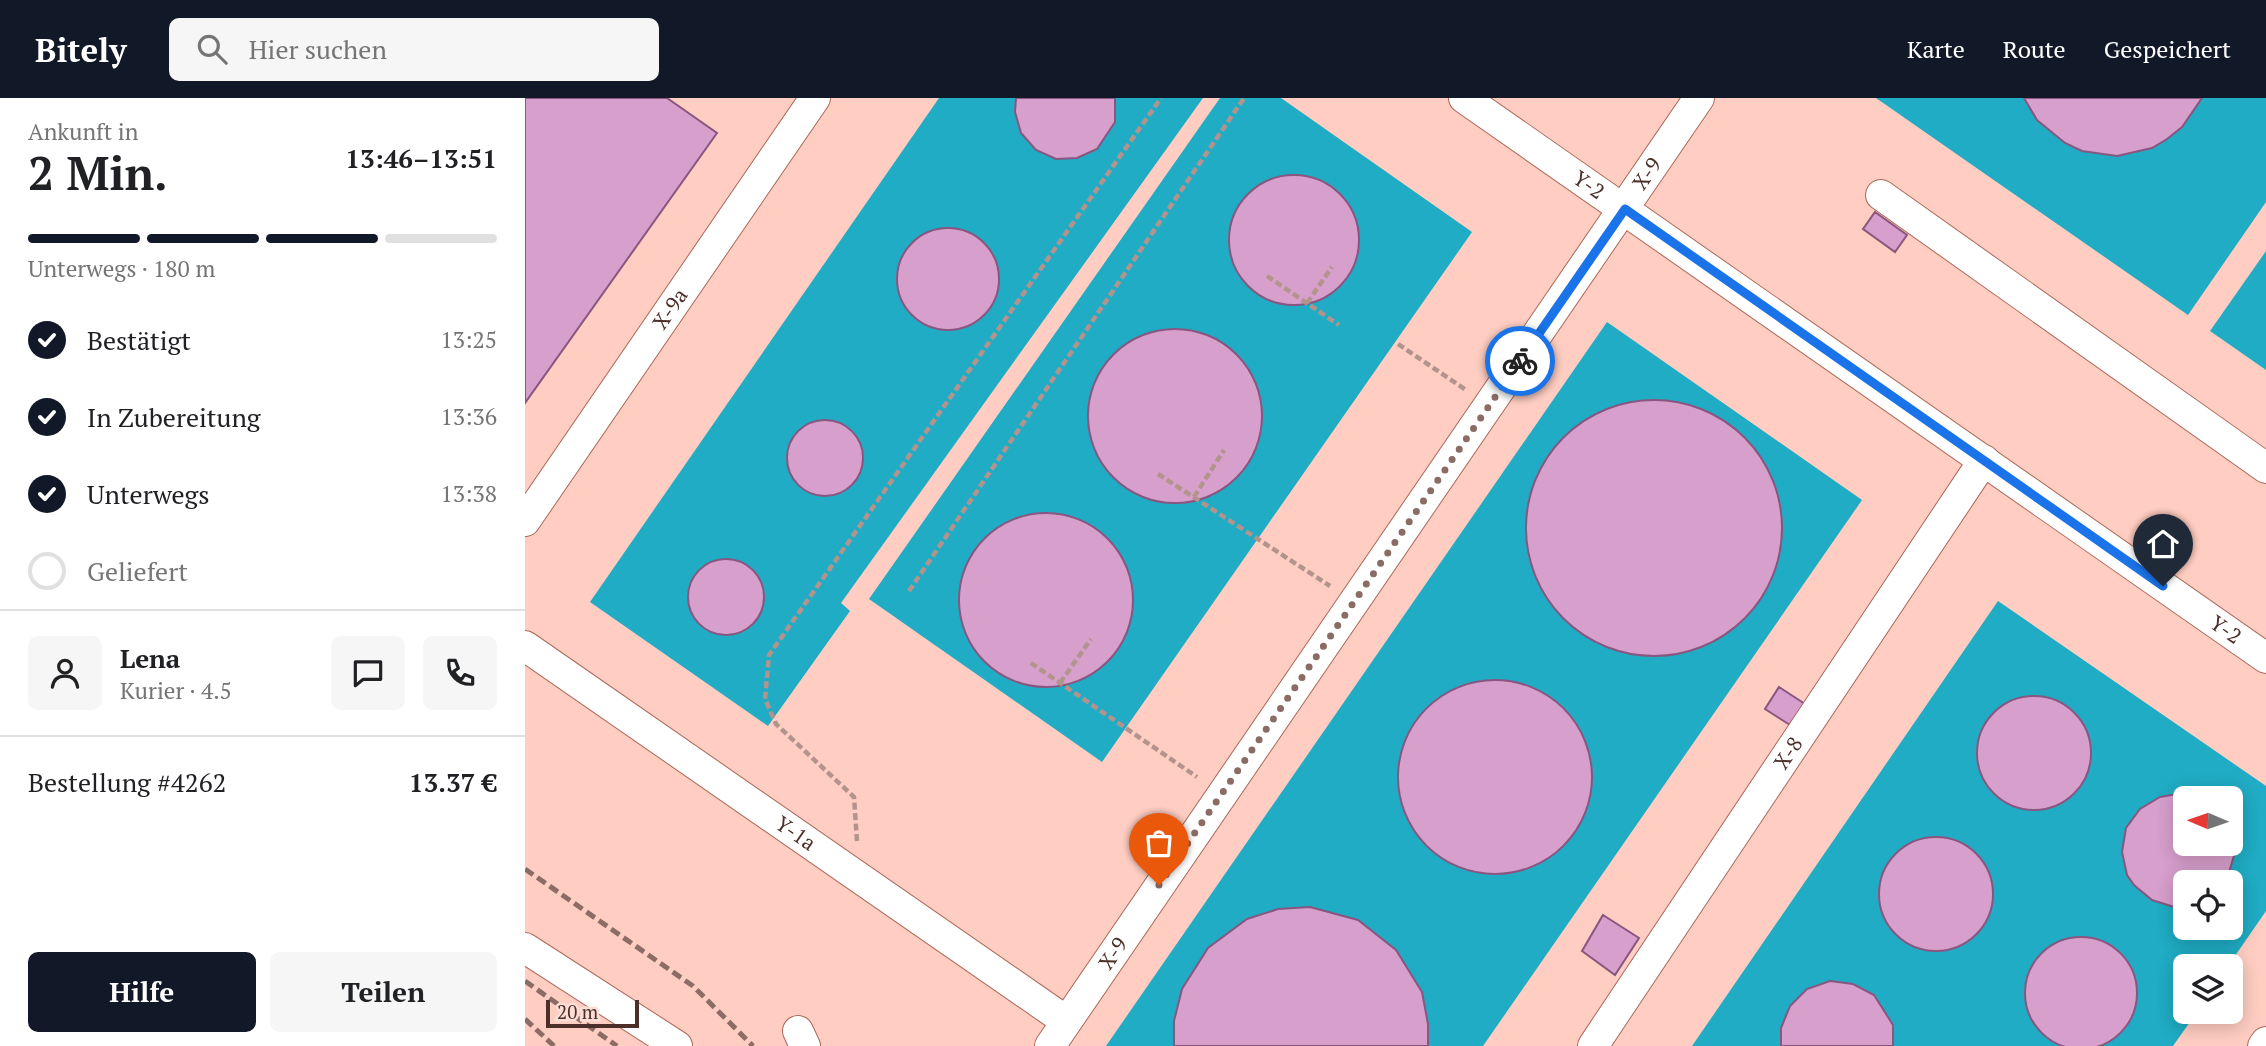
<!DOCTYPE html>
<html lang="de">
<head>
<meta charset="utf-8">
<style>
  :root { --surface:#fff; --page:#f6f6f6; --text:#202124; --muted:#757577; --line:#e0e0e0; --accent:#111827 }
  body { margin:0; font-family:"PT Serif",serif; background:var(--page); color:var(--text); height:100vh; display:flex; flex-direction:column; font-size:26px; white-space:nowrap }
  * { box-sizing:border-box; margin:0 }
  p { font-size:23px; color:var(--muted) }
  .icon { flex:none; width:38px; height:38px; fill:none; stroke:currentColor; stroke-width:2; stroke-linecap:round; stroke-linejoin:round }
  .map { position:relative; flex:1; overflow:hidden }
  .drawer { display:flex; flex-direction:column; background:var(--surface); width:525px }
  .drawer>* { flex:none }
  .needle { width:46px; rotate:272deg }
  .buttons { position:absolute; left:1648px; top:688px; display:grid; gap:14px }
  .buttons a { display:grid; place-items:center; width:70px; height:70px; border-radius:10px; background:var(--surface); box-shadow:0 4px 18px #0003; font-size:35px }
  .scale { position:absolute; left:21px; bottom:18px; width:93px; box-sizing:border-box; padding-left:7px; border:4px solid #4c2f28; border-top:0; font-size:19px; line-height:24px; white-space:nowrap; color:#4c2f28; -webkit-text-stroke:5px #fdded7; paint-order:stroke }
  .pin { position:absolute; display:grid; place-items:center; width:60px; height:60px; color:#fff; margin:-72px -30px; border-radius:50% 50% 50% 0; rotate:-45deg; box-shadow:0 0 7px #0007 }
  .pin .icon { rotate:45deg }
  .courier { position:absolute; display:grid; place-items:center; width:70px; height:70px; margin:-35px; border:5px solid #1a73e8; border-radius:50%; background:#fff; color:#222; box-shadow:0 2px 9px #0007 }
  .headline em { font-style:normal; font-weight:600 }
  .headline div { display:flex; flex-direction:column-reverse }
  .headline { display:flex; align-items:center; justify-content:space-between; height:119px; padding:0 28px }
  h1 { font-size:46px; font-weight:600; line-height:52px }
  .bar { display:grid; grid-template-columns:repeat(4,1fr); gap:10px 7px; align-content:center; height:84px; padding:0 28px }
  .bar i { height:9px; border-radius:5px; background:var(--line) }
  .bar .on { background:var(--accent) }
  .bar p { grid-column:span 4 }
  .line { display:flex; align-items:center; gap:18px; padding:0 28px; border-top:2px solid var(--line) }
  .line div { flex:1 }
  .round { display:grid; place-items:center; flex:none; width:74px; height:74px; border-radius:10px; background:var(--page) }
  ol { padding:0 28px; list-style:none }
  li { display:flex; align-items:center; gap:21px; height:77px }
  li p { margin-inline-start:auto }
  li .icon { padding:7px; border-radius:50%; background:var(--accent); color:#fff; stroke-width:4 }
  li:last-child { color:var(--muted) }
  li i { width:38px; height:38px; border:4px solid var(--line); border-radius:50% }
  .button { display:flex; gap:14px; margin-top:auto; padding:14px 28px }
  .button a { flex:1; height:80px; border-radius:10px; background:var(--accent); color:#fff; font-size:28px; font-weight:600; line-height:80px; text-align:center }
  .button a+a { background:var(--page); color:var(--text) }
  header { display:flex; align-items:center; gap:42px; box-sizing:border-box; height:98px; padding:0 35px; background:var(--accent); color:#fff }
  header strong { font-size:33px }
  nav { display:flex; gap:38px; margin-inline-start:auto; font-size:24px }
  .search { width:490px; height:63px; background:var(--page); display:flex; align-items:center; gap:18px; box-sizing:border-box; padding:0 24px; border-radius:10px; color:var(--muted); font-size:26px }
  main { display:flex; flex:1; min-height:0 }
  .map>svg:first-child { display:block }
  .built { fill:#ffcdc1; fill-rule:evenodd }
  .water { fill:#1facc4; fill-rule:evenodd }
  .building { fill:#d79fcc; stroke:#895680; stroke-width:2 }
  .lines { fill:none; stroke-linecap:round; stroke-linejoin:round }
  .minor-casing { stroke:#ab6859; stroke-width:32 }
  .path { stroke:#b2948d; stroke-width:4.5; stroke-dasharray:7 3.5; stroke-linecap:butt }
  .minor { stroke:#fff; stroke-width:30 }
  .rail { stroke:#8b6d66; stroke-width:5; stroke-dasharray:10 5; stroke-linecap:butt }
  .done { stroke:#8a6c65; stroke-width:7; stroke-dasharray:0 12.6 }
  .route { stroke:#1a73e8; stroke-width:9 }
  .labels { text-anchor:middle; stroke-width:5; stroke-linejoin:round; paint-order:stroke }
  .street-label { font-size:21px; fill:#4c2f28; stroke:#fdded7 }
</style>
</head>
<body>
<header>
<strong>Bitely</strong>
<div class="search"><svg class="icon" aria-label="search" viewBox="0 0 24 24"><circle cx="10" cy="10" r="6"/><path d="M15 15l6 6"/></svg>Hier suchen</div>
<nav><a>Karte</a><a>Route</a><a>Gespeichert</a></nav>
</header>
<main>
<section class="drawer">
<div class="headline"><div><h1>2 Min.</h1><p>Ankunft in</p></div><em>13:46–13:51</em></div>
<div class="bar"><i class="on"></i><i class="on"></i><i class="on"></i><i></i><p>Unterwegs · 180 m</p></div>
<ol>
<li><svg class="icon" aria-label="check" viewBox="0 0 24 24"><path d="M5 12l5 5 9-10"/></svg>Bestätigt<p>13:25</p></li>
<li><svg class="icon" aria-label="check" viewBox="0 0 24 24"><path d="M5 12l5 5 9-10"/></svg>In Zubereitung<p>13:36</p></li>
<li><svg class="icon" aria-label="check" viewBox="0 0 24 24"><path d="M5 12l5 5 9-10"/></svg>Unterwegs<p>13:38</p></li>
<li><i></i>Geliefert</li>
</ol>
<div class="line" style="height:126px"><a class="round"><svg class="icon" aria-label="person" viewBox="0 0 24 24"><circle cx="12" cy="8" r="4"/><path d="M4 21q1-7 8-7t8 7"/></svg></a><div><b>Lena</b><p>Kurier · 4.5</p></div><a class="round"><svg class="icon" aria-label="chat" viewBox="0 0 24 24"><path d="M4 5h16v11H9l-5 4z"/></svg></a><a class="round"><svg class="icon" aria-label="phone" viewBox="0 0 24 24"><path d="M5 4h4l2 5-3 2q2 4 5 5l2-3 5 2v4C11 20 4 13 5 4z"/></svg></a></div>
<div class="line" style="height:91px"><div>Bestellung #4262</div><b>13.37 €</b></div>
<div class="button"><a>Hilfe</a><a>Teilen</a></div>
</section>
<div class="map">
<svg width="1741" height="948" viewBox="0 0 1741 948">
  <rect width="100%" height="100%" fill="#fdded7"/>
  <path class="built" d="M0 0H1741V948H0ZM1661 700H1706V746H1661ZM1661 784H1706V830H1661ZM1661 868H1706V914H1661Z"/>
  <path class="water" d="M414 0H678L316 505 325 513 243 628 65 504Z
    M695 0H756L947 134 577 664 344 501Z
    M1351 0H1741V104L1663 217Z
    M1741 153V272L1685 233Z
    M1082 224 1337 402 958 948H581Z
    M1473 503 1741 688V813L1703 868H1661V914H1672L1648 948H1167ZM1661 700H1706V746H1661ZM1661 784H1706V830H1661Z"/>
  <path class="building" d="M0 0H142L192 35 0 305Z
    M491 0H590V24L572 51 552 60 531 61 511 52 496 35 490 14Z
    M1499 0H1677L1657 29 1642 41 1627 50 1592 58 1557 53 1540 45 1512 22Z
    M704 142a65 65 0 1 1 130 0a65 65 0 1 1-130 0Z
    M1350 114 1382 137 1370 154 1338 131Z
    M372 181a51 51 0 1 1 102 0a51 51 0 1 1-102 0Z
    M563 318a87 87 0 1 1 174 0a87 87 0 1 1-174 0Z
    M1001 430a128 128 0 1 1 256 0a128 128 0 1 1-256 0Z
    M262 360a38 38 0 1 1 76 0a38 38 0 1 1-76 0Z
    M434 502a87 87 0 1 1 174 0a87 87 0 1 1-174 0Z
    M163 499a38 38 0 1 1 76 0a38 38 0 1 1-76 0Z
    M873 679a97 97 0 1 1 194 0a97 97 0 1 1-194 0Z
    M1254 589 1280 606 1265 627 1240 611Z
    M1452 655a57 57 0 1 1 114 0a57 57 0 1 1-114 0Z
    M1658 695 1676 700H1661V746H1706V731L1711 751 1701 784H1661V809H1649L1627 802 1609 787 1602 777 1597 754 1601 730 1615 711 1635 699Z
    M1354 796a57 57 0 1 1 114 0a57 57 0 1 1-114 0Z
    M785 809 833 822 871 852 897 894 903 926V948H649V923L657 891 683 850 722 821 753 811Z
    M1078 817 1114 840 1090 877 1057 853Z
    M1500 895a56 56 0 1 1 112 0a56 56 0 1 1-112 0Z
    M1305 883 1328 886 1349 897 1368 927V948H1256V930L1265 908 1282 891Z"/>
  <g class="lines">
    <defs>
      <g id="minor">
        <path id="s1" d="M939 0 1741 560"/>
        <path d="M1356 97 1741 370"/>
        <path id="s2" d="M0 423 290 0"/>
        <path id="s3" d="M0 548 541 923"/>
        <path d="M0 850 152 948"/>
        <path d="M273 933 280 948"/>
        <path id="s4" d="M525 948 1174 0"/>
        <path id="s5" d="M1068 948 1459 362"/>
        <path d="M1738 948 1741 944"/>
      </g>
    </defs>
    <use href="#minor" class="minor-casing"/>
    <path class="path" d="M742 178 814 227
      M782 205 807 169
      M873 246 941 292
      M633 376 805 488
      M669 399 699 352
      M384 493 719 0
      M506 565 672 679
      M535 585 566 541
      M332 743 329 699 251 626 240 601 244 557 636 0"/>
    <use href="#minor" class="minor"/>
    <path class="rail" d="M0 771 168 888 228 948
      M0 883 92 948
      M0 921 29 948"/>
  </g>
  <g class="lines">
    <path class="done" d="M634 787 995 263"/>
    <path class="route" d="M995 263 1100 111 1638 488"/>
  </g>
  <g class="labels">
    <g class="street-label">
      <text dy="7" stroke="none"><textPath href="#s4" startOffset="1057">X-9</textPath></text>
      <text dy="7" stroke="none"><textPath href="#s1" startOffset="152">Y-2</textPath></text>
      <text dy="7" stroke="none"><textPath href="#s2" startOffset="257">X-9a</textPath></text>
      <text dy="7" stroke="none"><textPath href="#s1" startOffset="929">Y-2</textPath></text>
      <text dy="7" stroke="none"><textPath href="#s5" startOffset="352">X-8</textPath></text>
      <text dy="7" stroke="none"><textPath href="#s3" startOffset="329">Y-1a</textPath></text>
      <text dy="7" stroke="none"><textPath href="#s4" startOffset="112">X-9</textPath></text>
    </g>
  </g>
</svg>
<div class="buttons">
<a><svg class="needle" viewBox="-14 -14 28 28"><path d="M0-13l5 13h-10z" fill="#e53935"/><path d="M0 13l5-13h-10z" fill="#757577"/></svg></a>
<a><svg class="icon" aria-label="locate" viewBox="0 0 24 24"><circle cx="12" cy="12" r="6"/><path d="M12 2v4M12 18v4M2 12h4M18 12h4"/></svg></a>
<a><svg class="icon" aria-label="layers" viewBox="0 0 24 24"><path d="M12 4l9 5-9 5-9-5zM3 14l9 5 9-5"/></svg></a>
</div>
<div class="scale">20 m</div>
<div class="pin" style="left:634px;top:787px;background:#ea580c"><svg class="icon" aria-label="bag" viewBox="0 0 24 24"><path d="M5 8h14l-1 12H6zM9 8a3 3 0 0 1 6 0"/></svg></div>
<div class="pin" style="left:1638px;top:488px;background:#1f2937"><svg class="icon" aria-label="home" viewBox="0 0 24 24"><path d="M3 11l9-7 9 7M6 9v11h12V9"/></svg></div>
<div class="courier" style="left:995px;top:263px"><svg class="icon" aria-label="bike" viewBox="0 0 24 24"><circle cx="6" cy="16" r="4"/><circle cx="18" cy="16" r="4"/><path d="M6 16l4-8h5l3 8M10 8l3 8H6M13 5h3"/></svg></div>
</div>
</main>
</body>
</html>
